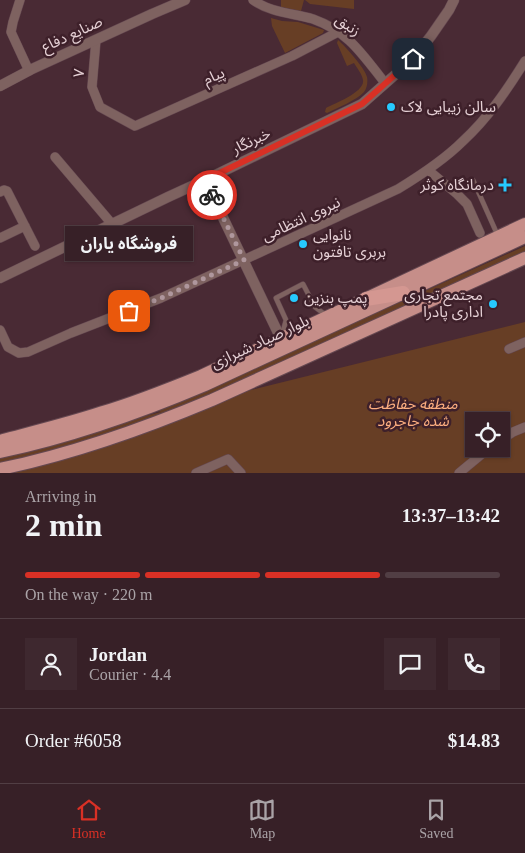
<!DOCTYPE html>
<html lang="en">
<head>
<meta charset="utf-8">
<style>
  :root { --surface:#372027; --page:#3e282f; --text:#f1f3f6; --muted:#aaa3a7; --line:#513e44; --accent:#d93025 }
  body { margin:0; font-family:"Times New Roman","Noto Sans Arabic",serif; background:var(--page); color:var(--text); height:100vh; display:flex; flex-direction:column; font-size:19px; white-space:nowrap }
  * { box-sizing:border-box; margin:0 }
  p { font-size:16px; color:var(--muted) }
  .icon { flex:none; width:28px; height:28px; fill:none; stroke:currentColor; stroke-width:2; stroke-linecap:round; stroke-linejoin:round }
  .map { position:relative; height:473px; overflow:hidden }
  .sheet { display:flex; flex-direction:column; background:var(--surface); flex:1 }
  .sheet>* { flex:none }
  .fabs { position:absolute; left:465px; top:412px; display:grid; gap:10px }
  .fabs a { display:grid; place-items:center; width:45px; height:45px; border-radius:0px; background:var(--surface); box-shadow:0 1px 4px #0004,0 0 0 1px var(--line); font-size:25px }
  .pin { position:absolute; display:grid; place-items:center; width:42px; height:42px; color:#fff; margin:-21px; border-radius:10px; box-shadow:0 2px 8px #0006 }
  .courier { position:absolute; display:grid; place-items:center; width:50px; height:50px; margin:-25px; border:4px solid #d93025; border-radius:50%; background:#fff; color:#222; box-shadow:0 1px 6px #0007 }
  .bubble { position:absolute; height:35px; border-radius:0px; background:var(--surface); box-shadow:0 1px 4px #0004,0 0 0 1px var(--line); font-size:16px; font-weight:700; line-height:35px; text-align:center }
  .head em { font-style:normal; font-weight:700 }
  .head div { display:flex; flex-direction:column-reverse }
  .head { display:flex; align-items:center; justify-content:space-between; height:85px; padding:0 25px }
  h1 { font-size:32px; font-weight:700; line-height:38px }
  .bar { display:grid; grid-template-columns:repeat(4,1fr); gap:8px 5px; align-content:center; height:60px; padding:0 25px }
  .bar i { height:6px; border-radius:4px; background:var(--line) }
  .bar .current { background:var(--accent) }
  .bar p { grid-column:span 4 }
  .line { display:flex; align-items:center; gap:12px; padding:0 25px; border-top:1px solid var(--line) }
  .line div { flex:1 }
  .round { display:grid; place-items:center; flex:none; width:52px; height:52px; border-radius:0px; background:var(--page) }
  .dock { display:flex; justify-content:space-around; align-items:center; height:70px; border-top:1px solid var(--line); background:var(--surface); font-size:14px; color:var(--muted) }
  .dock a { display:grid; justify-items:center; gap:2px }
  .dock .current { color:var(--accent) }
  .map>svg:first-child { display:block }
  .green { fill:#673e25; fill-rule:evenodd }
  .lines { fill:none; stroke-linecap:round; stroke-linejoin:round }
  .service-casing { stroke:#654851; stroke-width:5.5 }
  .minor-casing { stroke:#654851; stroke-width:10 }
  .tertiary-casing { stroke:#654851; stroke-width:11 }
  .primary-casing { stroke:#654851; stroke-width:14 }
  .trunk-casing { stroke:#654851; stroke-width:15 }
  .service { stroke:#7e6260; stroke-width:4.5 }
  .minor { stroke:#7e6260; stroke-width:9 }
  .tertiary { stroke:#7e6260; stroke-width:10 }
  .primary { stroke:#c68e89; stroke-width:12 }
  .trunk { stroke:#d49791; stroke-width:14 }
  .done { stroke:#af979d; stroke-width:5; stroke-dasharray:0 9 }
  .route { stroke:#d93025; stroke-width:6 }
  .poi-dot { fill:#26c9fe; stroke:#3e202a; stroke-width:2 }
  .labels { text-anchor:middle; stroke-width:5; stroke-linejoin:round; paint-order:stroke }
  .street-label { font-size:15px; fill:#e6d1d6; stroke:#3e202a }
  .poi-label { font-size:15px; fill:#e6d1d6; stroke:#3e202a; text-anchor:start }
  .park-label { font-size:15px; font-style:italic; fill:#fdaf80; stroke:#3e202a }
</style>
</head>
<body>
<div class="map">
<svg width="525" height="473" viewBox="0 0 525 473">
  <rect width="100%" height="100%" fill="#492a34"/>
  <path class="green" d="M281 0H304L301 11 281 7Z
    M305 0H354V9L310 4Z
    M271 18 282 21 298 22 324 30 323 33 285 53 272 26Z
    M338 40C345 46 365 68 367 77 368 82 367 88 364 92 357 100 337 108 327 113L325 112 326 108C335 103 365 92 363 80 362 74 357 68 354 63L347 66 337 43Z
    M525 246V252L190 405 525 322V473H0V452L161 412 158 411ZM474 421H501V449H474Z"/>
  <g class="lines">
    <defs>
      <path id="service" d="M473 180 498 236
        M282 335 286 320 276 298 303 284 315 307 327 316"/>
      <path id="minor" d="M20 0 13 22 11 32 29 71
        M253 0C271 13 293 13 313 19 349 32 362 54 385 83
        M96 40 92 87 100 107 135 126 292 56 338 32
        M55 157 112 224
        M428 170 457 194 467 204 480 233
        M0 192 4 190 7 191 35 246
        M0 238 25 226
        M0 330 8 347 19 353 28 352 71 333 161 298 398 189C421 175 444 160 463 141 488 118 507 90 525 61
        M509 349 525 342
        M501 440 513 432 525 427
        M196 473 228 459 241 473
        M459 473 488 449"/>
      <path id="tertiary" d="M0 86 32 69 152 14 185 0
        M205 180 281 339
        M0 278 168 197 205 180 362 104 413 59 431 36 449 10 454 0"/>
      <path id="primary" d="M0 443 3 440C37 431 70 423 103 412 137 402 169 389 201 376L525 224
        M0 452C71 437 139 413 205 385L525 237
        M0 469C73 454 143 429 212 400L525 258"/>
      <path id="trunk" d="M366 299 403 293"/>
    </defs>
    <use href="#service" class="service-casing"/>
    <use href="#minor" class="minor-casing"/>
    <use href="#tertiary" class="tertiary-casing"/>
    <use href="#primary" class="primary-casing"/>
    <use href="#trunk" class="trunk-casing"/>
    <use href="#service" class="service"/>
    <use href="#minor" class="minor"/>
    <use href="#tertiary" class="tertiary"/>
    <use href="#primary" class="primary"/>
    <use href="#trunk" class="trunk"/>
  </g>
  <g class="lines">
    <path class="done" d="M129 311 161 298 244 260 212 195"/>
    <path class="route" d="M212 195 205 180 362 104 413 59"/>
  </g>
  <g class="poi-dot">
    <circle cx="391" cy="107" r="5"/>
    <path d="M502.5 177.5h5v5h5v5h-5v5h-5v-5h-5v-5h5z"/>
    <circle cx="303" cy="244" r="5"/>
    <circle cx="294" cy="298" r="5"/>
    <circle cx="493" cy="304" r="5"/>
  </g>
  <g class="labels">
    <g class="street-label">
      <text transform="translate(348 25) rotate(35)" y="5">زنبق</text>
      <text transform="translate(72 34) rotate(-25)" y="5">صنایع دفاع</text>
      <text transform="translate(79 73) rotate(-85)" y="5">۷</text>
      <text transform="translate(214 76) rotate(-24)" y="5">پیام</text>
      <text transform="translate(251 141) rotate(-26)" y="5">خبرنگار</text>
      <text transform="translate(301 219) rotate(-25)" y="5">نیروی انتظامی</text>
      <text transform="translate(260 342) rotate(-25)" y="5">بلوار صیاد شیرازی</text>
    </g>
    <g class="poi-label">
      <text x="401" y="112">سالن زیبایی لاک</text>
      <text x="494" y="190" text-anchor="end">درمانگاه کوثر</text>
      <text x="313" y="240">نانوایی<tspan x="313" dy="17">بربری تافتون</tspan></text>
      <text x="483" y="300" text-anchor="end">مجتمع تجاری<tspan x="483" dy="17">اداری پادرا</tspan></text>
      <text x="304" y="303">پمپ بنزین</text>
    </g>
    <g class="park-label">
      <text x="413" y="409">منطقه حفاظت<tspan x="413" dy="17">شده جاجرود</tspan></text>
    </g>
  </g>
</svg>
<div class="fabs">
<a><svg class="icon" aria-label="locate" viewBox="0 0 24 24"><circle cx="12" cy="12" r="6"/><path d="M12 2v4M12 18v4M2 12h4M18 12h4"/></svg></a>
</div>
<div class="pin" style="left:129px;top:311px;background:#ea580c"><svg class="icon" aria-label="bag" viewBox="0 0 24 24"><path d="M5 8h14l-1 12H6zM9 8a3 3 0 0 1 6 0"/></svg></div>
<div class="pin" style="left:413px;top:59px;background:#1f2937"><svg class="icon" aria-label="home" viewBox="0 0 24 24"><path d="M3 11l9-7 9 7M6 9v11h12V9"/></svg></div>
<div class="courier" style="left:212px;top:195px"><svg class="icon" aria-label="bike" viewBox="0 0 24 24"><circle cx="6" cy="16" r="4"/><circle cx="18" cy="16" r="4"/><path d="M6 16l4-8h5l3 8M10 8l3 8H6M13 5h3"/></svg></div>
<div class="bubble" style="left:65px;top:226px;width:128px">فروشگاه یاران</div>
</div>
<section class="sheet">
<div class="head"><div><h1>2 min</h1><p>Arriving in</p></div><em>13:37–13:42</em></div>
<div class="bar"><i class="current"></i><i class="current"></i><i class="current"></i><i></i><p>On the way · 220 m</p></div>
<div class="line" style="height:90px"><a class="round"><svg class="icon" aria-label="person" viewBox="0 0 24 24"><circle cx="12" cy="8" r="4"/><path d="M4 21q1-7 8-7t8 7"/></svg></a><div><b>Jordan</b><p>Courier · 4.4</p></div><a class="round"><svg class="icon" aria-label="chat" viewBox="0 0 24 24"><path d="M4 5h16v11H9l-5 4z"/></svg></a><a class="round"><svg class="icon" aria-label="phone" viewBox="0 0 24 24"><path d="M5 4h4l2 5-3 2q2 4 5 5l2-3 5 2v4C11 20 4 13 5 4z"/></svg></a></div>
<div class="line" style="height:65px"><div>Order #6058</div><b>$14.83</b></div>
</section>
<nav class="dock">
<a class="current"><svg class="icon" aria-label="home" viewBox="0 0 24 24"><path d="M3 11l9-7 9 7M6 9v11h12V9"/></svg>Home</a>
<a><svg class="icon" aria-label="map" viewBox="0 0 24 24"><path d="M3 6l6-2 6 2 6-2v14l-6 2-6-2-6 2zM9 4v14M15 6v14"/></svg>Map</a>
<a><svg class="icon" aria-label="saved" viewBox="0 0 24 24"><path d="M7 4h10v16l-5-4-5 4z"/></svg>Saved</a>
</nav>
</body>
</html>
